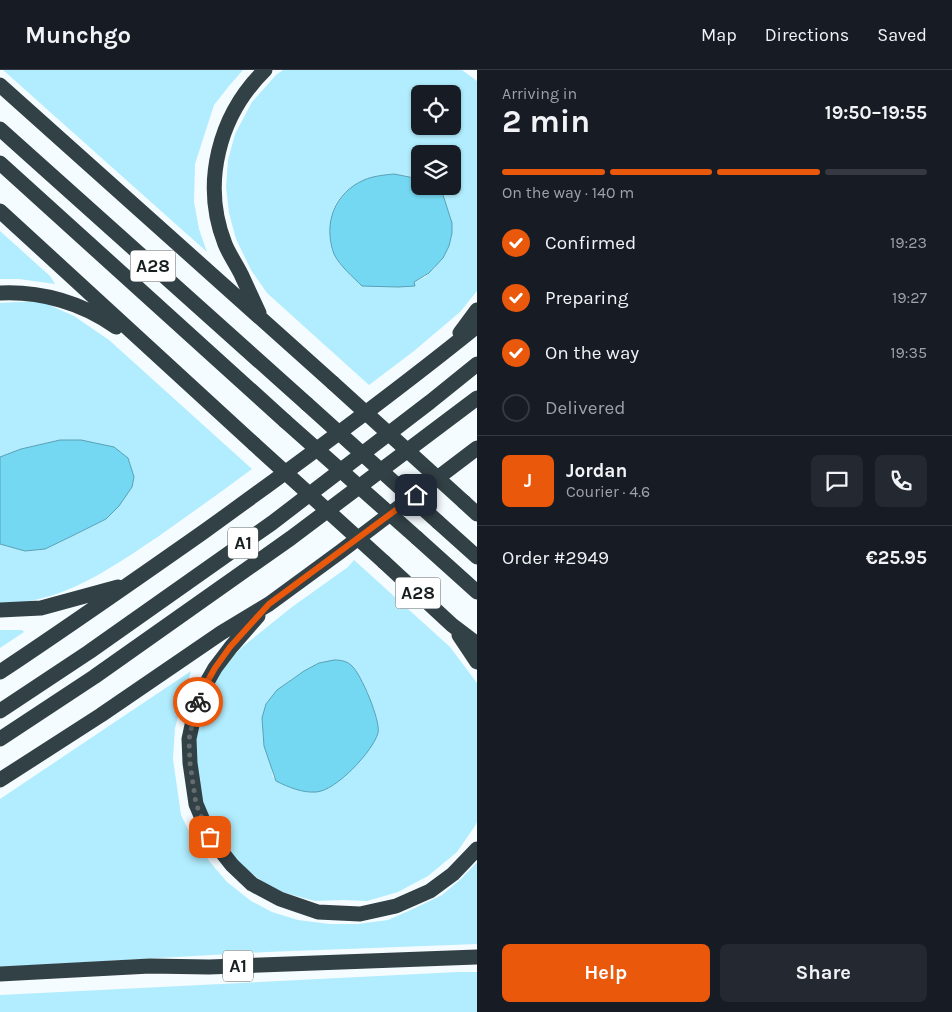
<!DOCTYPE html>
<html lang="en">
<head>
<meta charset="utf-8">
<style>
  :root { --surface:#171b24; --page:#242831; --text:#f1f3f6; --muted:#9ea1a6; --line:#363941; --accent:#ea580c }
  body { margin:0; font-family:Karla,sans-serif; background:var(--page); color:var(--text); height:100vh; display:flex; flex-direction:column; font-size:19px; white-space:nowrap }
  * { box-sizing:border-box; margin:0 }
  p { font-size:16px; color:var(--muted) }
  .icon { flex:none; width:28px; height:28px; fill:none; stroke:currentColor; stroke-width:2; stroke-linecap:round; stroke-linejoin:round }
  .map { position:relative; flex:1; overflow:hidden }
  .drawer { display:flex; flex-direction:column; background:var(--surface); width:475px }
  .drawer>* { flex:none }
  .fabs { position:absolute; left:411px; top:15px; display:grid; gap:10px }
  .fabs a { display:grid; place-items:center; width:50px; height:50px; border-radius:8px; background:var(--surface); box-shadow:0 1px 4px #0004; font-size:25px }
  .pin { position:absolute; display:grid; place-items:center; width:42px; height:42px; color:#fff; margin:-21px; border-radius:10px; box-shadow:0 2px 8px #0006 }
  .courier { position:absolute; display:grid; place-items:center; width:50px; height:50px; margin:-25px; border:4px solid #ea580c; border-radius:50%; background:#fff; color:#222; box-shadow:0 1px 6px #0007 }
  .overview em { font-style:normal; font-weight:700 }
  .overview div { display:flex; flex-direction:column-reverse }
  .overview { display:flex; align-items:center; justify-content:space-between; height:85px; padding:0 25px }
  h1 { font-size:32px; font-weight:700; line-height:38px }
  .bar { display:grid; grid-template-columns:repeat(4,1fr); gap:8px 5px; align-content:center; height:60px; padding:0 25px }
  .bar i { height:6px; border-radius:4px; background:var(--line) }
  .bar .active { background:var(--accent) }
  .bar p { grid-column:span 4 }
  .line { display:flex; align-items:center; gap:12px; padding:0 25px; border-top:1px solid var(--line) }
  .line div { flex:1 }
  .round { display:grid; place-items:center; flex:none; width:52px; height:52px; border-radius:8px; background:var(--page) }
  ol { padding:0 25px; list-style:none }
  li { display:flex; align-items:center; gap:15px; height:55px }
  li p { margin-inline-start:auto }
  li .icon { padding:5px; border-radius:50%; background:var(--accent); color:#fff; stroke-width:4 }
  li:last-child { color:var(--muted) }
  li i { width:28px; height:28px; border:2px solid var(--line); border-radius:50% }
  .primary-button { display:flex; gap:10px; margin-top:auto; padding:10px 25px }
  .primary-button a { flex:1; height:58px; border-radius:8px; background:var(--accent); color:#fff; font-size:20px; font-weight:700; line-height:58px; text-align:center }
  .primary-button a+a { background:var(--page); color:var(--text) }
  header { display:flex; align-items:center; gap:30px; box-sizing:border-box; height:70px; padding:0 25px; background:var(--surface); border-bottom:1px solid var(--line) }
  header strong { font-size:24px }
  nav { display:flex; gap:28px; margin-inline-start:auto; font-size:18px }
  main { display:flex; flex:1; min-height:0 }
  .map>svg:first-child { display:block }
  .green { fill:#b1edfe; fill-rule:evenodd }
  .water { fill:#75d8f3; stroke:#59a0b4 }
  .lines { fill:none; stroke-linecap:round; stroke-linejoin:round }
  .motorway { stroke:#324146; stroke-width:15 }
  .motorway-bridge { stroke:#324146; stroke-width:15 }
  .done { stroke:#656c6e; stroke-width:5; stroke-dasharray:0 9 }
  .route { stroke:#ea580c; stroke-width:6 }
  .labels { text-anchor:middle; stroke-width:4.5; stroke-linejoin:round; paint-order:stroke }
  .shield { fill:#fff; stroke:#5d6263; stroke-width:1 }
  .shield-label { font-size:18px; font-weight:bold; fill:#171e20 }
</style>
</head>
<body>
<header>
<strong>Munchgo</strong>
<nav><a>Map</a><a>Directions</a><a>Saved</a></nav>
</header>
<main>
<div class="map">
<svg width="477" height="942" viewBox="0 0 477 942">
  <rect width="100%" height="100%" fill="#f5fcff"/>
  <path class="green" d="M3 0H243L229 16 214 35 195 94 194 132 199 159 207 182Z
    M283 0H462L477 11V221L460 242 414 281 369 315 267 223 251 200 236 169 229 143 226 117 228 90 235 64 252 32 276 5ZM420 24H452V56H420ZM420 84H452V116H433L443 125 435 198 425 207 414 212 362 216C356 209 343 199 338 191 333 183 331 171 331 161 329 130 349 112 378 107 393 104 406 104 420 109Z
    M0 161 50 206 55 214 19 209H0Z
    M40 231 74 246 109 270 252 399C221 422 190 444 159 466 117 494 74 525 23 532 15 533 8 534 0 533V474L25 481 45 479 71 467 106 449 119 436 81 370H60L21 379 0 387V233Z
    M354 490 450 577 477 613V752L475 756 457 782 428 806 398 822 367 831 343 830 315 831 274 820 236 792 215 762 199 725 195 673 207 629 223 597 241 578 292 537 348 497ZM334 590 354 597 369 625 355 696 335 714 319 722 303 721 288 717 273 707 271 696 266 634C285 610 305 598 334 590Z
    M0 560H22L24 562 0 578Z
    M191 601 175 658 173 689 181 745 190 763 210 792 227 812 251 831 272 842 298 850 329 854H358L388 850 415 838 442 825 462 808 477 792V874L267 882 0 897V729Z
    M458 902H477V942H0V925Z"/>
  <path class="water" d="M394 104 420 109V116H433L443 125 452 153V163L449 176 443 188 429 203 414 212 415 216 398 217 362 216C354 208 339 195 334 184 323 154 334 123 364 110 373 106 384 105 394 104Z
    M60 370H81L114 377 128 388 134 407 132 417 119 436 106 449 70 467 45 479 25 481 0 474V387L21 379Z
    M334 590C341 590 347 591 352 596 361 604 381 651 378 663 373 681 336 721 316 722 302 723 288 717 276 711L264 676 262 648 266 634 277 620 304 601 319 593Z"/>
  <g class="lines">
    <path class="motorway" d="M0 15 333 313
      M0 59 307 334
      M0 93 285 351
      M0 141 254 374
      M0 223C41 221 83 233 116 257
      M259 243C253 230 247 217 241 204 236 194 229 184 225 174 201 113 219 45 265 0
      M460 263 477 240
      M464 432 477 444
      M438 452 477 487
      M417 468 477 522
      M384 492 452 555 477 574
      M0 540 41 538 118 517
      M258 546 231 577 215 598 202 621 194 646 189 669 190 693 196 734 210 767 232 795 252 814 280 829 318 842 360 844 396 836 430 821 453 804 477 779
      M459 565 477 592
      M0 602C68 557 135 510 202 463 295 396 388 328 477 256
      M0 641 89 582 272 453 430 332 477 294
      M0 669 94 607 291 468 477 328
      M0 710 101 645 221 563 269 534 340 482 477 378
      M0 904 150 896 209 897 477 887"/>
    <path class="motorway-bridge" d="M333 313 464 432
      M307 334 438 452
      M285 351 417 468
      M254 374 384 492"/>
  </g>
  <g class="lines">
    <path class="done" d="M198 632 194 646 189 669 190 693 196 734 210 767"/>
    <path class="route" d="M198 632 202 621 215 598 230 577 269 534 416 425"/>
  </g>
  <g class="labels">
    <g class="shield">
      <rect x="130.5" y="180.5" width="45" height="31" rx="4"/>
      <rect x="228" y="457.5" width="30" height="31" rx="4"/>
      <rect x="395.5" y="507.5" width="45" height="31" rx="4"/>
      <rect x="223" y="880.5" width="30" height="31" rx="4"/>
    </g>
    <g class="shield-label">
      <text x="153" y="202">A28</text>
      <text x="243" y="479">A1</text>
      <text x="418" y="529">A28</text>
      <text x="238" y="902">A1</text>
    </g>
  </g>
</svg>
<div class="fabs">
<a><svg class="icon" aria-label="locate" viewBox="0 0 24 24"><circle cx="12" cy="12" r="6"/><path d="M12 2v4M12 18v4M2 12h4M18 12h4"/></svg></a>
<a><svg class="icon" aria-label="layers" viewBox="0 0 24 24"><path d="M12 4l9 5-9 5-9-5zM3 14l9 5 9-5"/></svg></a>
</div>
<div class="pin" style="left:210px;top:767px;background:#ea580c"><svg class="icon" aria-label="bag" viewBox="0 0 24 24"><path d="M5 8h14l-1 12H6zM9 8a3 3 0 0 1 6 0"/></svg></div>
<div class="pin" style="left:416px;top:425px;background:#1f2937"><svg class="icon" aria-label="home" viewBox="0 0 24 24"><path d="M3 11l9-7 9 7M6 9v11h12V9"/></svg></div>
<div class="courier" style="left:198px;top:632px"><svg class="icon" aria-label="bike" viewBox="0 0 24 24"><circle cx="6" cy="16" r="4"/><circle cx="18" cy="16" r="4"/><path d="M6 16l4-8h5l3 8M10 8l3 8H6M13 5h3"/></svg></div>
</div>
<section class="drawer">
<div class="overview"><div><h1>2 min</h1><p>Arriving in</p></div><em>19:50–19:55</em></div>
<div class="bar"><i class="active"></i><i class="active"></i><i class="active"></i><i></i><p>On the way · 140 m</p></div>
<ol>
<li><svg class="icon" aria-label="check" viewBox="0 0 24 24"><path d="M5 12l5 5 9-10"/></svg>Confirmed<p>19:23</p></li>
<li><svg class="icon" aria-label="check" viewBox="0 0 24 24"><path d="M5 12l5 5 9-10"/></svg>Preparing<p>19:27</p></li>
<li><svg class="icon" aria-label="check" viewBox="0 0 24 24"><path d="M5 12l5 5 9-10"/></svg>On the way<p>19:35</p></li>
<li><i></i>Delivered</li>
</ol>
<div class="line" style="height:90px"><b class="round" style="background:var(--accent);color:#fff">J</b><div><b>Jordan</b><p>Courier · 4.6</p></div><a class="round"><svg class="icon" aria-label="chat" viewBox="0 0 24 24"><path d="M4 5h16v11H9l-5 4z"/></svg></a><a class="round"><svg class="icon" aria-label="phone" viewBox="0 0 24 24"><path d="M5 4h4l2 5-3 2q2 4 5 5l2-3 5 2v4C11 20 4 13 5 4z"/></svg></a></div>
<div class="line" style="height:65px"><div>Order #2949</div><b>€25.95</b></div>
<div class="primary-button"><a>Help</a><a>Share</a></div>
</section>
</main>
</body>
</html>
